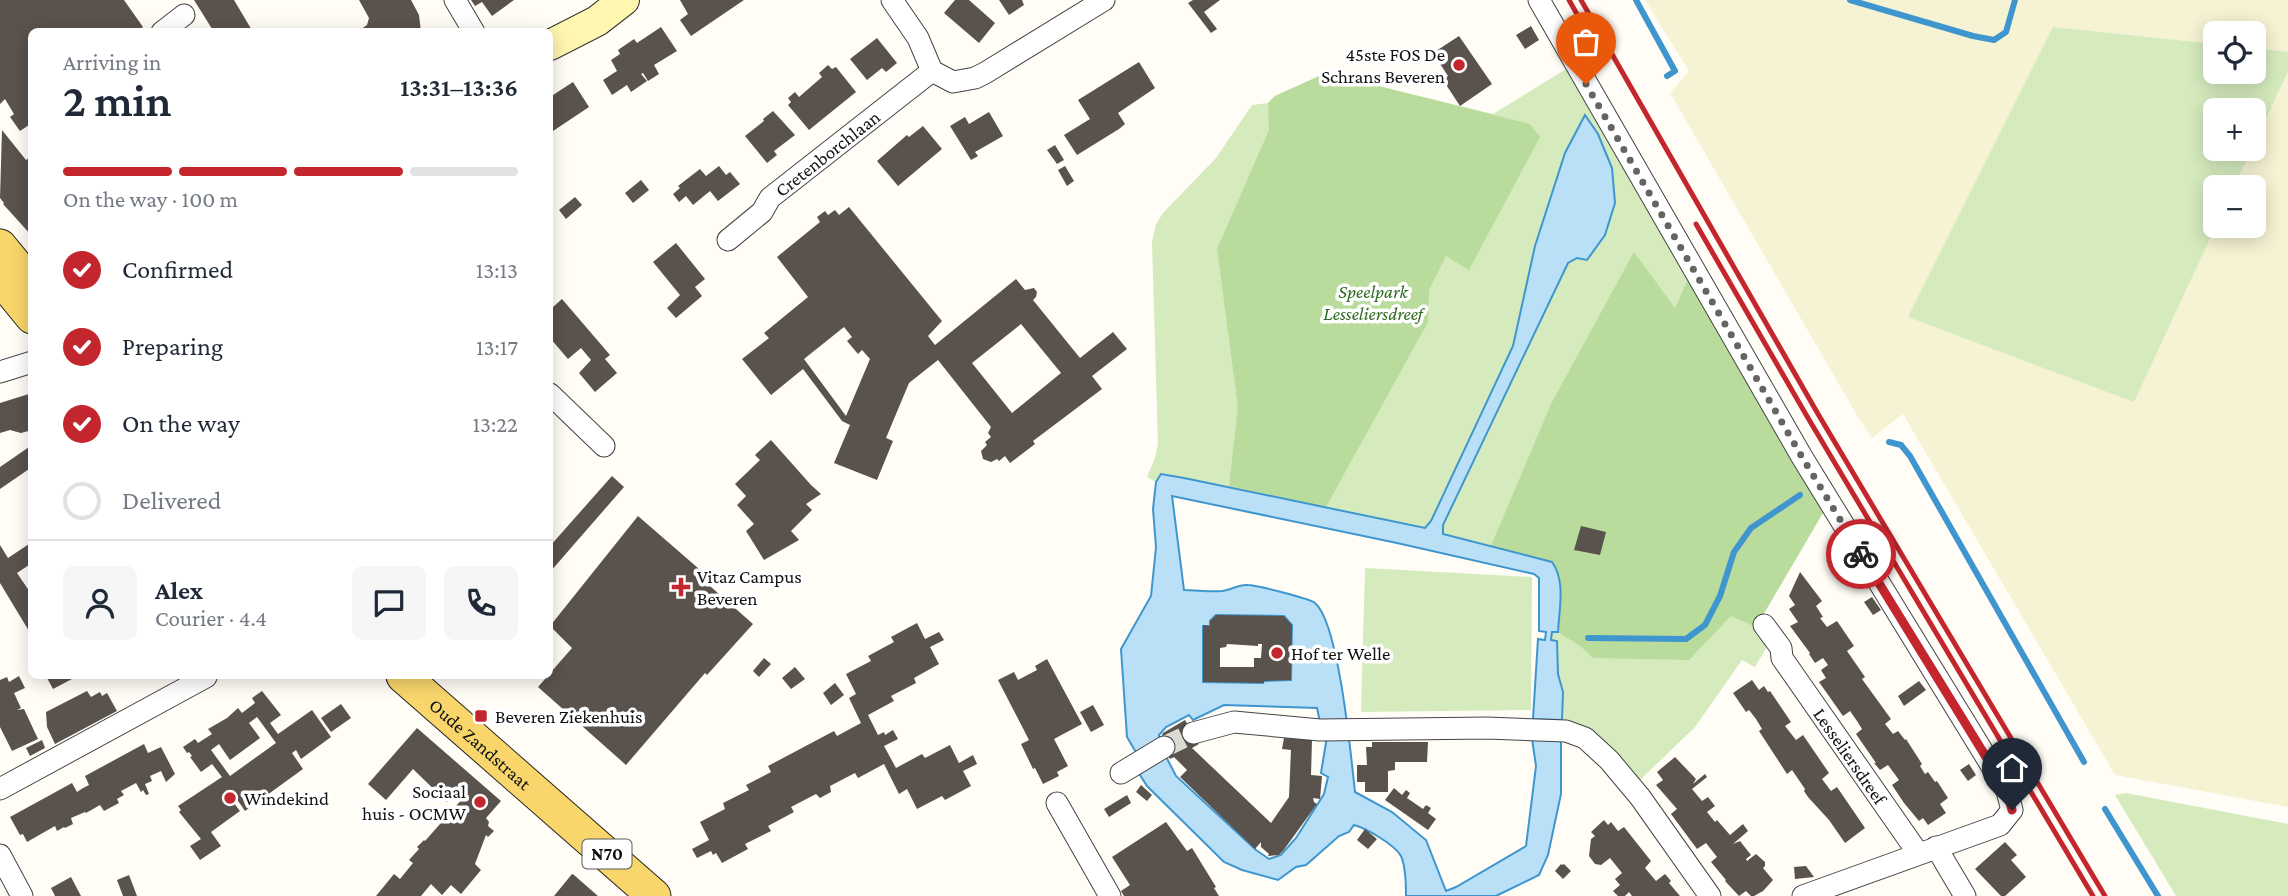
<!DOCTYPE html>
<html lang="en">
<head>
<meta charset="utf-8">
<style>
  :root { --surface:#fff; --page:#f6f6f7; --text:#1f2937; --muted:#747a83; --line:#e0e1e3; --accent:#c4262e }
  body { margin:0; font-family:"Crimson Pro",serif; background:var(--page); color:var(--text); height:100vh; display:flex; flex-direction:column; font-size:26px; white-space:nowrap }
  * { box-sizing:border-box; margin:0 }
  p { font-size:23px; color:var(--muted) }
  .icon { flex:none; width:38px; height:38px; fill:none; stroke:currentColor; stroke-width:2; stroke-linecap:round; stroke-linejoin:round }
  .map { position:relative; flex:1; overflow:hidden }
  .details { position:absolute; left:28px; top:28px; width:525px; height:651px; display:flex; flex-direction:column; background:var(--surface); border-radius:10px; box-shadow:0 4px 18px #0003 }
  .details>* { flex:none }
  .controls { position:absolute; left:2203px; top:21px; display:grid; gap:14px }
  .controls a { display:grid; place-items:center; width:63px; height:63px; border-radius:10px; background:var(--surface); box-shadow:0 4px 18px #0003; font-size:35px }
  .pin { position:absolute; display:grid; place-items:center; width:60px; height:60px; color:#fff; margin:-72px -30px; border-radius:50% 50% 50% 0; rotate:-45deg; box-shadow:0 0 7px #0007 }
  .pin .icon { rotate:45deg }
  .courier { position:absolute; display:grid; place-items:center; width:70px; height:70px; margin:-35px; border:5px solid #c4262e; border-radius:50%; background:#fff; color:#222; box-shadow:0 2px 9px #0007 }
  .head em { font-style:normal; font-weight:600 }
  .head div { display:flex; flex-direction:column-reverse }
  .head { display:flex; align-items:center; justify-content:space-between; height:119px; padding:0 35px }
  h1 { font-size:46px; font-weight:600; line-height:52px }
  .bar { display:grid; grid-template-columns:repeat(4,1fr); gap:10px 7px; align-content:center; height:84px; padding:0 35px }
  .bar i { height:9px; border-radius:5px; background:var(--line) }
  .bar .on { background:var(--accent) }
  .bar p { grid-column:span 4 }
  .line { display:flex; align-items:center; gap:18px; padding:0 35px; border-top:2px solid var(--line) }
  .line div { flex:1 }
  .round { display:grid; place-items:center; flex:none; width:74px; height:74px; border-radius:10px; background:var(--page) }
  ol { padding:0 35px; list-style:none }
  li { display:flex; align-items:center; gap:21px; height:77px }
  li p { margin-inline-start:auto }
  li .icon { padding:7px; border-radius:50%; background:var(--accent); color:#fff; stroke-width:4 }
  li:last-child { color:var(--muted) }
  li i { width:38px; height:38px; border:4px solid var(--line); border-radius:50% }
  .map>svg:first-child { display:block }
  .farmland { fill:#f6f3d4 }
  .green { fill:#d5ebbd }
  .forest { fill:#b9dc9c }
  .water { fill:#b9e0f7; stroke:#3f96cf; stroke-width:2; fill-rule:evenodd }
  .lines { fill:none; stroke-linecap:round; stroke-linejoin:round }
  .stream { stroke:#3f96cf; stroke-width:6 }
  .building { fill:#5a524d; fill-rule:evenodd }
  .street-tunnel { stroke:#dbdad3; stroke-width:21; stroke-dasharray:21 10; stroke-linecap:butt }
  .street-casing { stroke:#444; stroke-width:23 }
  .secondary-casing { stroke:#333; stroke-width:32 }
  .primary-casing { stroke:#222; stroke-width:35 }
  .street { stroke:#fff; stroke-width:21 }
  .secondary { stroke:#fff6b0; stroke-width:30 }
  .primary { stroke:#f9d66b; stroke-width:33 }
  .rail { stroke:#c4262e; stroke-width:5 }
  .done { stroke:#646461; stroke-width:7; stroke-dasharray:0 12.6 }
  .route { stroke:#c4262e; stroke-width:9 }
  .poi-dot { fill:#c4262e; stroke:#fff; stroke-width:2.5 }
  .labels { text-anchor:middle; stroke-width:7; stroke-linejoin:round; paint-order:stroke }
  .shield { fill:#fff; stroke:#585858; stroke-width:2 }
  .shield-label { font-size:18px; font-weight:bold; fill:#111 }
  .poi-label { font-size:19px; fill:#111; stroke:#fff; text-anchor:start }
  .street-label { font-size:19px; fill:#111; stroke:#fff }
  .park-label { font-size:19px; font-style:italic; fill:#2f6b1f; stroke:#fff }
</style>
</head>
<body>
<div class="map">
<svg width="2288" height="896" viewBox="0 0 2288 896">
  <rect width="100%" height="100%" fill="#fffdf5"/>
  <path class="farmland" d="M1645 0H2288V52L2254 48V33H2216L2215 44 2053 27 2134 401 2216 226H2254V187H2234L2252 149H2254V144L2288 72V807L2115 775 1903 414 1872 438 1858 417 1670 93 1689 71Z"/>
  <path class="green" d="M2053 27 2215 44 2216 72H2254V48L2288 52V72L2254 144V110H2216V149H2252L2234 187H2216V226L2134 402 1908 317Z
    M1566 69 1689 277 1824 511 1756 627 1768 645 1755 667 1742 660 1695 727 1636 784 1562 720 1563 693 1558 674 1557 642 1551 641 1552 632H1557L1535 557C1411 526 1287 497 1161 474L1156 482 1147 477 1155 458 1158 444 1152 242 1156 224 1163 213 1216 158 1252 105 1268 103 1275 96 1326 73 1493 114Z
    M1365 568 1532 577 1531 710 1361 712Z
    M2126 793 2288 824V896H2176L2115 795Z"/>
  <path class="forest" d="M1326 73 1530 124 1540 137 1469 270 1446 256 1429 290 1428 322 1326 507 1229 486 1238 407 1217 249 1269 130 1268 103 1275 96Z
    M1634 252 1675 308 1689 277 1824 511 1756 627 1731 616 1689 660 1593 658 1580 646 1558 632 1560 583 1491 546 1551 404Z"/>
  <path class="water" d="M1585 115 1598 134 1612 168 1615 203 1605 235 1587 260 1577 258 1568 263 1443 525V534L1552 562C1566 581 1559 610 1558 632H1552L1551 640 1557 641 1558 674 1563 692 1562 720 1533 719 1538 639 1545 640 1546 632 1539 631V578L1534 574 1397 543 1172 496 1184 590C1196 590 1210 592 1222 591 1231 590 1239 584 1248 585 1256 585 1311 599 1315 603 1339 623 1351 757 1355 792L1392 812 1426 840 1446 891 1456 887 1526 846 1536 766 1532 739 1561 740V794L1548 855 1539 875 1496 896H1406C1406 884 1406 867 1401 856 1395 845 1366 828 1354 825L1349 832 1339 836 1306 865 1296 867 1278 880 1242 870 1224 862 1147 786 1140 775 1144 766 1127 737 1121 649 1151 596 1156 547 1153 509 1156 482 1161 474 1184 478 1425 528 1431 521 1513 346 1535 246 1565 153ZM1216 615 1284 616 1292 625 1291 680 1264 681 1263 683 1203 682V626H1210V621ZM1224 705 1317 708 1320 722 1329 724 1321 773 1328 777 1324 794 1296 838 1281 855 1269 859 1256 850 1176 776 1159 743V735L1166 727 1189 715 1193 720Z"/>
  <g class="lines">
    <path class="stream" d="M1636 0 1675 71 1667 76
      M1850 0 1973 36 1994 40 2006 32 2015 0
      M1889 442 1901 445 1910 456 2084 762
      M1588 638 1686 639 1705 625 1720 596 1734 552 1751 528 1800 495
      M2105 809 2158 896"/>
  </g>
  <path class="building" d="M0 0H124L143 27 136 32H32V123L20 131 10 117 14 114 5 99 0 104Z
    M194 0H234L253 32H214Z
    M359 0H411L419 15 421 32H357L367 25 369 18Z
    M471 0H514L492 16 482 2 475 6Z
    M680 0H744L691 36 680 20 688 14Z
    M955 0H969L995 23 979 43 944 13Z
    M999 0H1022L1024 5 1009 15Z
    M1193 0H1220L1204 12 1217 29 1211 33 1188 3Z
    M1531 26 1539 40 1525 49 1516 35Z
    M661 27 677 51 654 65 659 74 648 81 643 73 641 74 647 81 631 92 627 85 612 95 603 80 617 71 611 60 620 54 618 50 634 39 637 43Z
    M1459 36 1492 84 1460 106 1443 80 1448 76 1433 53Z
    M877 38 897 63 886 72 882 68 867 80 850 59Z
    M1139 62 1155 88 1118 113 1125 124 1119 129 1077 155 1064 135 1090 119 1078 100Z
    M828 65 832 69 836 67 856 92 809 130 788 105 791 102 788 98 795 92 799 97 822 77 819 73Z
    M573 82 589 107 550 133V97Z
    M773 111 795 135 774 151 777 155 767 163 745 136 764 121 763 119Z
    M989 112 1003 136 975 152 978 156 971 160 950 126 965 117 969 124Z
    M923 126 942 149 898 186 877 161 907 135 909 137Z
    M2 130 26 160 32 156V236L3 204 4 203 0 198Z
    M1055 145 1064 160 1057 164 1047 150Z
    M719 166 726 175 730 172 740 184 718 201 710 191 693 205 686 196 679 202 673 194 680 188 678 186 700 169 706 176Z
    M1065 166 1074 181 1067 186 1058 170Z
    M641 180 649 190 633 203 625 193Z
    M575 197 582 205 566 219 559 210Z
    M849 207 942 321 928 336 935 345 1016 279 1025 290 1034 288 1037 292 1036 297 1033 300 1080 358 1113 332 1127 349 1092 376 1102 389 1033 441 1035 444 1010 463 1005 456 999 461 997 459 991 462 983 459 981 451 987 445 985 442 991 437 988 433 991 427 938 360 909 383 886 438 893 441 877 480 834 463 850 425 842 421 803 369 771 395 742 359 769 338 764 333 808 297 777 257 820 222 817 217 825 211 828 215 835 210 839 215ZM1021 324 1061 373 1012 413 972 363ZM844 327 852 337 847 341 858 354 862 350 870 359 846 416 804 359Z
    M676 243 705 279 695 287 702 296 676 318 667 308 680 295 653 262Z
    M562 299 610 355 605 359 617 373 595 392 579 373 591 360 581 348 568 359 550 338V303L553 307Z
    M32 393V430L21 433 10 430 0 433V403Z
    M771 440 811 485 821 494 806 504 812 510 791 531 799 540 764 560 746 531 754 524 737 505 746 496 735 484 760 460 755 455Z
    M32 445V467L0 489V467Z
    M612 476 624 487 550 572V546Z
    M638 516 706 575 702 579 753 624 707 675 705 673 626 765 538 687 572 648 550 626Z
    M1581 526 1606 532 1600 555 1574 550Z
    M32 542V563L17 573 32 595V636L0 583V545L8 558Z
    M1800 572 1822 601 1816 606 1823 617 1820 618 1827 627 1837 621 1854 646 1847 651 1865 677 1862 679 1891 719 1885 724 1893 734 1898 731 1905 740 1906 739 1922 764 1920 766 1925 774 1928 772 1935 782 1937 781 1948 798 1940 804 1946 813 1928 825 1923 818 1919 821 1904 803 1892 785 1899 780 1888 765 1880 770 1874 763H1876L1856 734 1862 729 1857 721 1850 711 1843 716 1819 682 1826 678 1821 670 1828 665 1823 658 1815 663 1809 654 1810 653 1790 626 1798 622 1789 609 1795 605 1789 596Z
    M1872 597 1881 610 1873 615 1864 602Z
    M1216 615 1284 616 1292 625 1291 680 1264 681V683L1203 682V625L1210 626V621ZM1227 644 1258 646V644H1262L1261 658H1254V667H1220V648L1226 647Z
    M917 623 925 639 939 632 944 640 930 647 939 664 914 678 916 683 891 696 894 701 868 715 878 735 884 732 885 735 893 730 898 739 884 746 896 768 922 754 925 758 950 745 959 763 973 755 977 764 963 771 971 786 945 800 942 796 917 809 907 789 899 794 884 764 858 778 855 773 830 786 831 792 820 798 816 794 791 807 794 812 768 826 771 831 745 844 748 849 722 863 716 853 713 855 711 851 697 858 692 849 709 840 700 822 725 809 723 803 749 790 746 785 771 772 768 766 834 731 837 736 861 723 849 698 856 694 846 674 871 661 868 656 894 642 891 637Z
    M764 658 771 664 759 677 753 671Z
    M1047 659 1082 724 1054 739 1068 766 1057 772 1059 776 1043 784 1035 768 1033 769 1021 744 1029 740 998 680 1014 672 1018 680 1037 670 1035 666Z
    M795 667 805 679 791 689 782 678Z
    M19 676 25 688 14 693 21 708 17 710 24 709 38 739 12 751 0 727V680L7 677 9 682Z
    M51 676H70L72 679 53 689 47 678Z
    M1752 680 1759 690 1764 686 1768 692 1770 691 1791 722 1785 726 1796 740 1803 735 1829 773 1822 779 1831 791 1837 787 1865 828 1845 843 1829 820 1808 797 1804 791 1805 789 1792 770 1787 774 1759 731 1762 729 1756 719 1749 710 1746 712 1733 693Z
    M1919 681 1926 690 1904 706 1898 696Z
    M835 683 844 695 831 705 823 693Z
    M87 691 91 697 100 692 102 696 107 693 117 711 55 744 47 727 46 712Z
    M262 691 281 715 270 723 278 734 312 710 331 737 301 759 296 750 292 753 303 769 245 811 234 795 230 798 240 811 211 832 221 846 200 860 190 846 201 839 179 812 181 810 178 806 222 777 212 764 201 772 190 757 192 756 189 752 187 753 183 747 195 739 198 743 212 734 208 729 227 718 238 708 242 713 255 703 252 698ZM257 717 276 743 230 776 211 750 219 744 230 760 260 738 249 723Z
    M341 704 351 718 331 732 321 718Z
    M1093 705 1104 725 1091 732 1080 712Z
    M1185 720 1199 744 1192 748 1271 823 1289 797 1291 750 1282 749 1284 738 1312 740 1311 775 1322 776 1320 799 1313 798 1314 802 1317 804 1283 851 1279 855 1268 856 1269 854 1261 847V842L1255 849 1180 777 1187 770 1174 757 1170 759 1160 740 1163 733Z
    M417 728 501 801 486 818 489 822 488 826 494 831 488 837 486 835 475 864 481 870 461 894 451 885 442 895 431 884 421 896H376L394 874 400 879 413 863 409 860 419 849 417 847 424 840 425 841 463 798 457 791 447 802 413 769 386 800 368 784Z
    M42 740 45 748 30 756 26 748Z
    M1372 742H1428L1427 762H1395V770L1388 771V792H1365V782H1357V765H1367L1366 747H1372Z
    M144 744 148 753 161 747 175 774 166 782 161 771 150 776 152 781 145 784 149 794 146 795 143 790 141 792 136 783 121 791 124 795 117 799 119 803 104 811 100 805 86 813 85 812 71 818 73 824 65 828 64 827 57 831 55 826 27 842 23 834 20 835 10 817 72 783 77 792 83 788 89 785 85 776Z
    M1675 757 1696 779 1693 784 1705 774 1707 777 1692 789 1702 801 1708 797 1715 806 1707 812 1715 822 1717 820 1730 835 1743 824 1748 831 1733 844 1740 841 1751 855 1746 859 1747 861 1756 854 1765 862V866L1763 868 1773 880 1763 891 1754 896H1751L1746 891 1739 896 1725 881 1726 880 1711 862 1717 857 1706 843 1697 849 1671 814 1677 809 1656 785 1663 780 1657 772Z
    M1969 764 1976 775 1968 781 1960 770Z
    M1141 785 1152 795 1147 801 1136 792Z
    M1394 788 1402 795 1406 790 1410 793 1407 798 1423 809 1426 805 1431 808 1428 813 1436 819 1428 830 1385 800Z
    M1127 795 1131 803 1109 817 1104 809Z
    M1604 820 1608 825 1611 822 1618 831 1624 827 1651 861 1645 868 1656 881 1665 874 1671 881 1669 883 1680 896H1632L1629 892 1625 896H1618L1613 891 1620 885 1615 879 1622 873 1610 858 1601 865 1595 864 1589 856 1591 839 1595 836 1591 832Z
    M1166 822 1187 851 1192 848 1216 887 1214 888 1219 896H1124L1121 891 1130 885 1112 857Z
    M1365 829 1377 839 1368 849 1357 840Z
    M2005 842 2017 855 2011 860 2026 877 2005 896H2001L1975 869Z
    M1561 864 1562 865 1564 864 1571 871 1563 879 1555 871Z
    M1806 866 1814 877 1795 879 1794 867Z
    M572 874 574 875 598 896H554Z
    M129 875 137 896H123L117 880Z
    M71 877 81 896H55L51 888Z"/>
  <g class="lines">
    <path class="street-tunnel" d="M1164 747 1193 733"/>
    <defs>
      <g id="street">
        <path d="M455 0 474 32"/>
        <path d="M892 0 918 38 932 71 953 82 975 78 985 73 1104 0"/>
        <path d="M1539 0 1802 457 2007 791 2012 810 2000 825 1803 896"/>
        <path d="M162 32 184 15"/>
        <path id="s1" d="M728 240 762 212 770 198 932 71"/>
        <path d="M0 372 32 362"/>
        <path d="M550 394 604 446"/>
        <path id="s2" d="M1764 625 1781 648 1782 658 1918 853"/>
        <path d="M1193 733 1234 722 1320 730 1487 728 1566 731 1585 738 1609 760 1640 797 1710 896"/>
        <path d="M1121 773 1164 747"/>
        <path d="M0 789 206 677"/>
        <path d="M1057 803 1110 896"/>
        <path d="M1936 847 1965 896"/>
        <path d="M0 855 22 896"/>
      </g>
      <path id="secondary" d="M550 45 597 21 624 0"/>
      <g id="primary">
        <path d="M0 246 32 285"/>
        <path d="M0 278 32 317"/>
        <path id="s3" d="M403 676 654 896"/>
      </g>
    </defs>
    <use href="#street" class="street-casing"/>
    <use href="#secondary" class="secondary-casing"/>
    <use href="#primary" class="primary-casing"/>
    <use href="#street" class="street"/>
    <use href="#secondary" class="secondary"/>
    <use href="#primary" class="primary"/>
    <path class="rail" d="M1569 0 1582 23
      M1581 0 1818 414 2105 896
      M1696 224 1808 418 2093 896"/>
  </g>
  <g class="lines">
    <path class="done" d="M1586 84 1802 457 1861 554"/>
    <path class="route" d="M1861 554 2007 791 2012 810"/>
  </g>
  <g class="poi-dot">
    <circle cx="1459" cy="65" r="7"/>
    <path d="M677.5 576.5h7v7h7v7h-7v7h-7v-7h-7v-7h7z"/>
    <circle cx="1277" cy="653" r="7"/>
    <rect x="474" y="709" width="14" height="14" rx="3.5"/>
    <circle cx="230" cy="798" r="7"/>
    <circle cx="480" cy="802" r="7"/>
  </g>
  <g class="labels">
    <rect class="shield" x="582.5" y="839.5" width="49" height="29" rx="5"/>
    <g class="shield-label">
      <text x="607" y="860">N70</text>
    </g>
    <g class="poi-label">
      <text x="1445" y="61" text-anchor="end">45ste FOS De<tspan x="1445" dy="22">Schrans Beveren</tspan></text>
      <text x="697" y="583">Vitaz Campus<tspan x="697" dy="22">Beveren</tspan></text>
      <text x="1291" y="660">Hof ter Welle</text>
      <text x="495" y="723">Beveren Ziekenhuis</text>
      <text x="466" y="798" text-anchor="end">Sociaal<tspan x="466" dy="22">huis - OCMW</tspan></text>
      <text x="244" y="805">Windekind</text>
    </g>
    <g class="street-label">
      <text dy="7" stroke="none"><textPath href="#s1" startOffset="133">Cretenborchlaan</textPath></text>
      <text dy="7" stroke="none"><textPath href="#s3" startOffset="103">Oude Zandstraat</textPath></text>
      <text dy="7" stroke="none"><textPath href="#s2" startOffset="158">Lesseliersdreef</textPath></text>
    </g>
    <g class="park-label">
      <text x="1373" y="298">Speelpark<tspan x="1373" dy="22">Lesseliersdreef</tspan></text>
    </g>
  </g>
</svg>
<div class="controls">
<a><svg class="icon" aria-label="locate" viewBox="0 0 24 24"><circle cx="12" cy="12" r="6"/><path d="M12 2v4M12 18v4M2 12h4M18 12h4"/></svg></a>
<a>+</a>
<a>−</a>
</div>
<div class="pin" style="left:1586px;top:84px;background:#ea580c"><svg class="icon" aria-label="bag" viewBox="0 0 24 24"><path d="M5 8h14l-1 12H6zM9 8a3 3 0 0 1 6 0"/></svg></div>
<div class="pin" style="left:2012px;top:810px;background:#1f2937"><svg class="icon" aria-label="home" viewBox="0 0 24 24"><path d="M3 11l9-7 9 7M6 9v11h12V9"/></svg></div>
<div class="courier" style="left:1861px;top:554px"><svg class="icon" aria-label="bike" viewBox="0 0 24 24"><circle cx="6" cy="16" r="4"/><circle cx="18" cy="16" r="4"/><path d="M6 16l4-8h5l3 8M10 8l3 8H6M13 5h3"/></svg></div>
<section class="details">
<div class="head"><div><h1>2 min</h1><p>Arriving in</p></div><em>13:31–13:36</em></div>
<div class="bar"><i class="on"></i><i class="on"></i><i class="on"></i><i></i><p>On the way · 100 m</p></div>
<ol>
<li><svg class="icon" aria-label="check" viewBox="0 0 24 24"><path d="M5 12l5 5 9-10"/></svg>Confirmed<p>13:13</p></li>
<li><svg class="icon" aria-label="check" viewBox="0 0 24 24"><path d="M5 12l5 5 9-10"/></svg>Preparing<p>13:17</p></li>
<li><svg class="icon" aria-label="check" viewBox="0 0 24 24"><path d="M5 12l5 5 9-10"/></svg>On the way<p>13:22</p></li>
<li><i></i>Delivered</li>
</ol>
<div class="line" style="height:126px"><a class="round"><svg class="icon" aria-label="person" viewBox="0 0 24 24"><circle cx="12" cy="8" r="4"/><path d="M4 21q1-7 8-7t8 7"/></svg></a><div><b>Alex</b><p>Courier · 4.4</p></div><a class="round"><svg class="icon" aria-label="chat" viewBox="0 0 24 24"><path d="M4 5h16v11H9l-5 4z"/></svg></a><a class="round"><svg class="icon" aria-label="phone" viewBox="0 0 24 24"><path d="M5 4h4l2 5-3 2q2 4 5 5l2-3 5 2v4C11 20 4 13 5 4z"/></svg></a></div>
</section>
</div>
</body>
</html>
